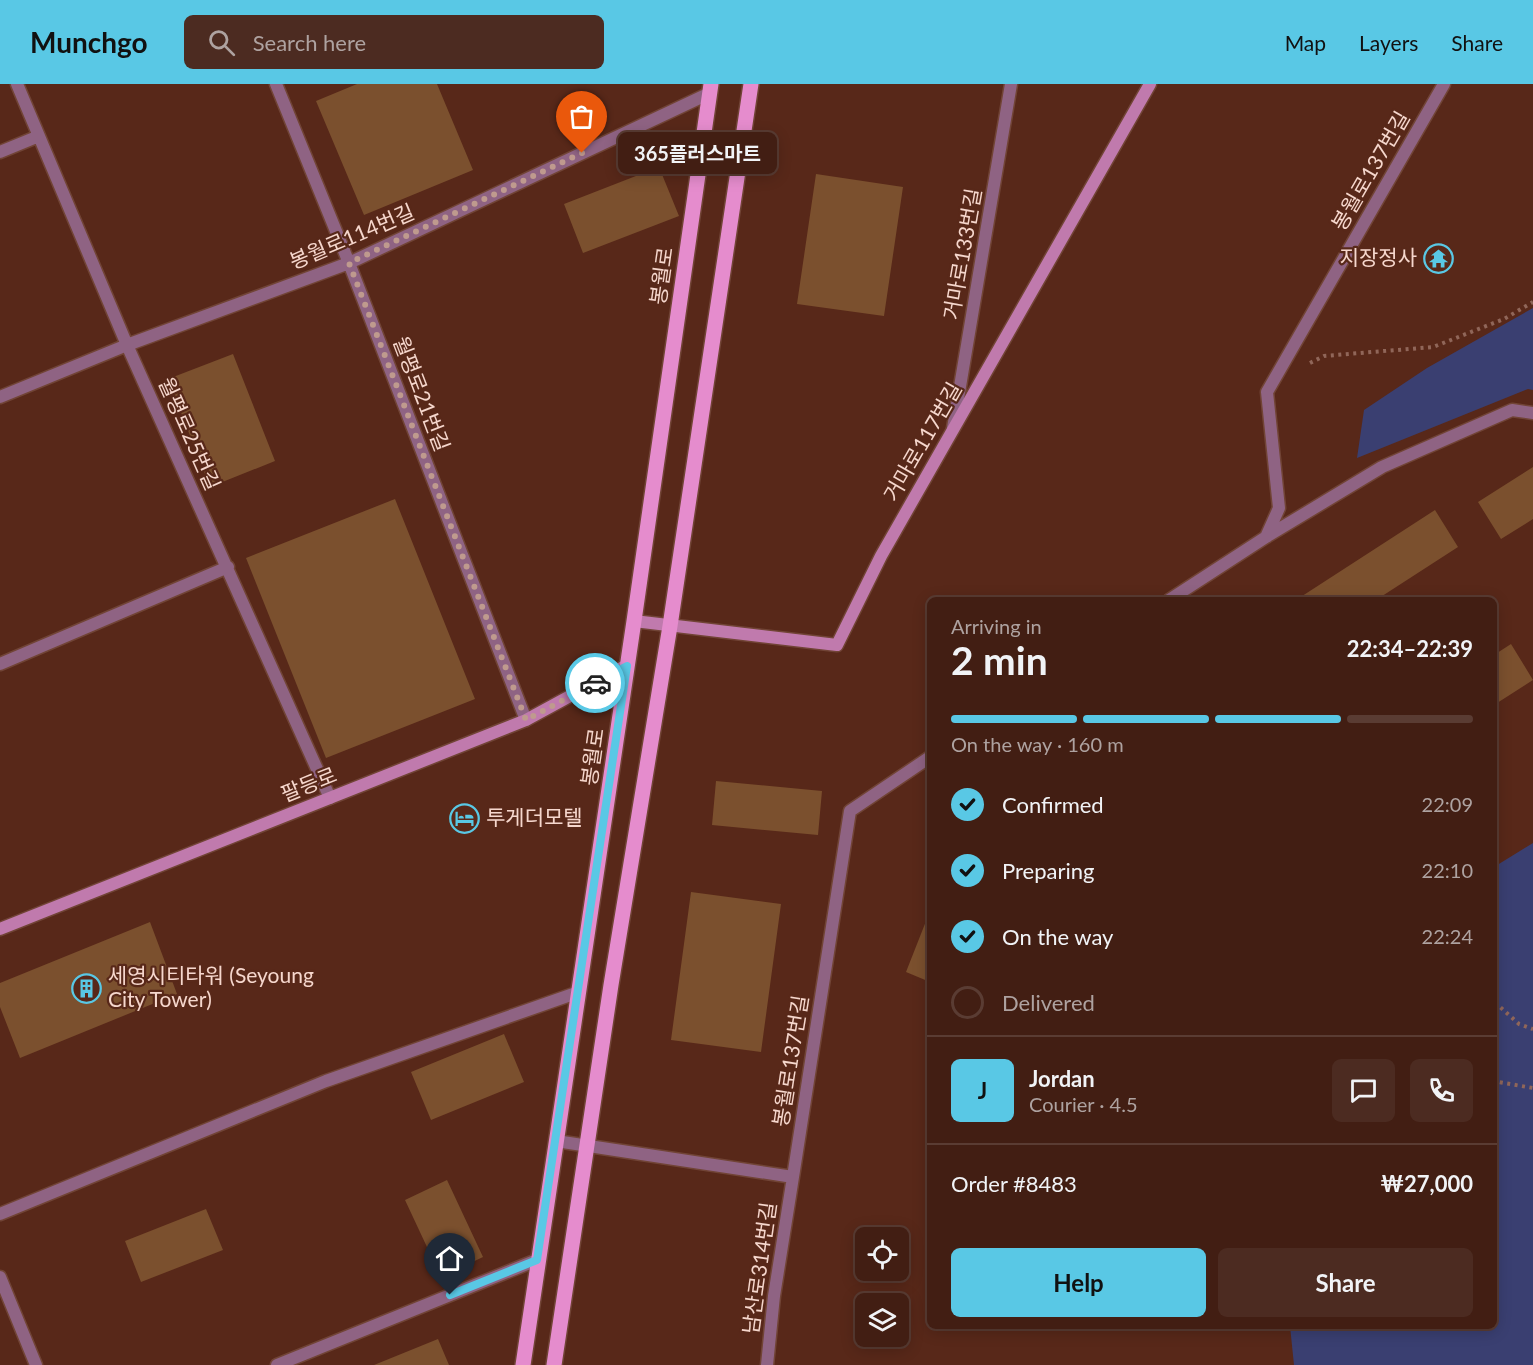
<!DOCTYPE html>
<html lang="en">
<head>
<meta charset="utf-8">
<style>
  :root { --surface:#421e13; --page:#4c2b21; --text:#f1f3f6; --muted:#aea2a0; --line:#5a3c33; --accent:#59c8e5 }
  body { margin:0; font-family:Lato,"Noto Sans KR",sans-serif; background:var(--page); color:var(--text); height:100vh; display:flex; flex-direction:column; font-size:22px; white-space:nowrap }
  * { box-sizing:border-box; margin:0 }
  p { font-size:20px; color:var(--muted) }
  .icon { flex:none; width:33px; height:33px; fill:none; stroke:currentColor; stroke-width:2; stroke-linecap:round; stroke-linejoin:round }
  .map { position:relative; flex:1; overflow:hidden }
  .panel { position:absolute; left:927px; top:513px; width:570px; height:732px; display:flex; flex-direction:column; background:var(--surface); border-radius:9px; box-shadow:0 3px 15px #0003,0 0 0 2px var(--line) }
  .panel>* { flex:none }
  .fabs { position:absolute; left:855px; top:1143px; display:grid; gap:12px }
  .fabs a { display:grid; place-items:center; width:54px; height:54px; border-radius:9px; background:var(--surface); box-shadow:0 3px 15px #0003,0 0 0 2px var(--line); font-size:30px }
  .pin { position:absolute; display:grid; place-items:center; width:51px; height:51px; color:#fff; margin:-62px -26px; border-radius:50% 50% 50% 0; rotate:-45deg; box-shadow:0 0 6px #0007 }
  .pin .icon { rotate:45deg }
  .courier { position:absolute; display:grid; place-items:center; width:60px; height:60px; margin:-30px; border:4px solid #59c8e5; border-radius:50%; background:#fff; color:#222; box-shadow:0 2px 8px #0007 }
  .bubble { position:absolute; height:42px; border-radius:9px; background:var(--surface); box-shadow:0 3px 15px #0003,0 0 0 2px var(--line); font-size:20px; font-weight:700; line-height:42px; text-align:center }
  .summary em { font-style:normal; font-weight:700 }
  .summary div { display:flex; flex-direction:column-reverse }
  .summary { display:flex; align-items:center; justify-content:space-between; height:102px; padding:0 24px }
  h1 { font-size:39px; font-weight:700; line-height:45px }
  .bar { display:grid; grid-template-columns:repeat(4,1fr); gap:9px 6px; align-content:center; height:72px; padding:0 24px }
  .bar i { height:8px; border-radius:4px; background:var(--line) }
  .bar .active { background:var(--accent) }
  .bar p { grid-column:span 4 }
  .line { display:flex; align-items:center; gap:15px; padding:0 24px; border-top:2px solid var(--line) }
  .line div { flex:1 }
  .round { display:grid; place-items:center; flex:none; width:63px; height:63px; border-radius:9px; background:var(--page) }
  ol { padding:0 24px; list-style:none }
  li { display:flex; align-items:center; gap:18px; height:66px }
  li p { margin-inline-start:auto }
  li .icon { padding:6px; border-radius:50%; background:var(--accent); color:#111; stroke-width:4 }
  li:last-child { color:var(--muted) }
  li i { width:33px; height:33px; border:3px solid var(--line); border-radius:50% }
  .action { display:flex; gap:12px; margin-top:auto; padding:12px 24px }
  .action a { flex:1; height:69px; border-radius:9px; background:var(--accent); color:#111; font-size:24px; font-weight:700; line-height:69px; text-align:center }
  .action a+a { background:var(--page); color:var(--text) }
  header { display:flex; align-items:center; gap:36px; box-sizing:border-box; height:84px; padding:0 30px; background:var(--accent); color:#111 }
  header strong { font-size:28px }
  nav { display:flex; gap:33px; margin-inline-start:auto; font-size:21px }
  .search { width:420px; height:54px; background:var(--page); display:flex; align-items:center; gap:15px; box-sizing:border-box; padding:0 21px; border-radius:9px; color:var(--muted); font-size:22px }
  .map>svg:first-child { display:block }
  .green { fill:#3a3f71 }
  .building { fill:#7b502e }
  .lines { fill:none; stroke-linecap:round; stroke-linejoin:round }
  .street-casing { stroke:#714436; stroke-width:15 }
  .secondary-casing { stroke:#714436; stroke-width:15 }
  .primary-casing { stroke:#714436; stroke-width:18 }
  .path { stroke:#906659; stroke-width:4; stroke-dasharray:3 4.5; stroke-linecap:butt }
  .street { stroke:#8f6383; stroke-width:12 }
  .secondary { stroke:#c07aad; stroke-width:12 }
  .primary { stroke:#e58ccd; stroke-width:15 }
  .done { stroke:#bf9a8e; stroke-width:6; stroke-dasharray:0 10.8 }
  .route { stroke:#59c8e5; stroke-width:8 }
  .labels { text-anchor:middle; stroke-width:4.5; stroke-linejoin:round; paint-order:stroke }
  .street-label { font-size:21px; fill:#f6d7cd; stroke:#582819 }
  .poi-label { font-size:21px; fill:#f6d7cd; stroke:#582819; text-anchor:start }
</style>
</head>
<body>
<header>
<strong>Munchgo</strong>
<div class="search"><svg class="icon" aria-label="search" viewBox="0 0 24 24"><circle cx="10" cy="10" r="6"/><path d="M15 15l6 6"/></svg>Search here</div>
<nav><a>Map</a><a>Layers</a><a>Share</a></nav>
</header>
<div class="map">
<svg width="1533" height="1281" viewBox="0 0 1533 1281">
  <rect width="100%" height="100%" fill="#582819"/>
  <path class="green" d="M1533 224V306L1528 305 1357 374 1364 326 1427 284Z
    M1533 759V1281H1294L1290 1242H1494V783Z"/>
  <path class="building" d="M357 0H437L473 86 364 131 316 17Z
    M659 83 679 132 583 169 564 120Z
    M816 90 903 103 884 232 797 220Z
    M233 270 275 377 210 403 168 295Z
    M1533 383V435L1501 455 1478 418Z
    M395 415 475 615 326 674 246 474Z
    M1435 426 1458 463 1376 516H1296Z
    M1511 560 1533 596 1494 621V571Z
    M716 697 822 707 818 751 712 741Z
    M691 808 781 820 761 968 671 956Z
    M930 827V898L906 888Z
    M150 838 177 910 20 974 0 923V899Z
    M504 950 524 998 431 1036 411 988Z
    M447 1096 483 1173 441 1193 405 1116Z
    M206 1125 223 1166 141 1198 125 1157Z
    M438 1255 449 1281H374Z"/>
  <g class="lines">
    <defs>
      <path id="street" d="M17 0 127 261 330 714
        M276 0 349 179 526 636
        M0 68 39 52
        M0 313 127 261 349 179 710 9
        M953 344 1011 0
        M1266 453 1279 424 1267 308 1444 0
        M1169 516 1266 453 1382 383 1512 326 1533 329
        M0 580 228 483
        M556 1057 793 1093 850 727 930 673
        M0 1130 326 997 579 908
        M0 1193 36 1281
        M277 1281 537 1176
        M767 1281 774 1212 793 1093"/>
      <path id="secondary" d="M634 537 837 561 881 472 1150 0
        M0 845 526 636 627 581"/>
      <path id="primary" d="M523 1281 634 537 711 0
        M554 1281 611 901 670 542 751 0"/>
    </defs>
    <use href="#street" class="street-casing"/>
    <use href="#secondary" class="secondary-casing"/>
    <use href="#primary" class="primary-casing"/>
    <path class="path" d="M1310 279 1324 272 1433 263 1504 235 1533 218
      M1494 920 1500 923 1519 940 1533 945
      M1494 994 1498 998 1533 1004"/>
    <use href="#street" class="street"/>
    <use href="#secondary" class="secondary"/>
    <use href="#primary" class="primary"/>
  </g>
  <g class="lines">
    <path class="done" d="M582 69 349 179 526 636 595 599"/>
    <path class="route" d="M450 1211 537 1176 627 582 595 599"/>
  </g>
  <defs>
    <symbol id="temple-ring" viewBox="-11 -11 22 22"><circle r="9.5" fill="#582819" stroke="#59c8e5" stroke-width="1.5"/><path d="M0-6L5-2H3V0L6.5 2.5H4V6H1.5V3h-3V6H-4V2.5H-6.5L-3 0V-2H-5Z" fill="#59c8e5"/></symbol>
    <symbol id="hotel-ring" viewBox="-11 -11 22 22"><circle r="9.5" fill="#582819" stroke="#59c8e5" stroke-width="1.5"/><path d="M-6-4.5h1.5V1H6V5H4.5V3h-9V5H-6ZM-4 0a1.8 1.8 0 1 1 3.6 0ZM.5 0V-2.5h3Q6-2.5 6 0Z" fill="#59c8e5"/></symbol>
    <symbol id="building-ring" viewBox="-11 -11 22 22"><circle r="9.5" fill="#582819" stroke="#59c8e5" stroke-width="1.5"/><path d="M-4-6H4V6H1V3H-1V6H-4ZM-2.5-4.3h1.7v1.8h-1.7ZM.8-4.3h1.7v1.8H.8ZM-2.5-1h1.7V.8h-1.7ZM.8-1h1.7V.8H.8Z" fill="#59c8e5"/></symbol>
  </defs>
  <g fill-rule="evenodd">
    <use href="#temple-ring" x="1422" y="158" width="33" height="33"/>
    <use href="#hotel-ring" x="448" y="718" width="33" height="33"/>
    <use href="#building-ring" x="70" y="888" width="33" height="33"/>
  </g>
  <g class="labels">
    <g class="street-label">
      <text transform="translate(1371 87) rotate(-60)" y="7">봉월로137번길</text>
      <text transform="translate(352 153) rotate(-23)" y="7">봉월로114번길</text>
      <text transform="translate(963 170) rotate(-80)" y="7">거마로133번길</text>
      <text transform="translate(662 192) rotate(-82)" y="7">봉월로</text>
      <text transform="translate(421 310) rotate(69)" y="7">월평로21번길</text>
      <text transform="translate(189 350) rotate(66)" y="7">월평로25번길</text>
      <text transform="translate(923 358) rotate(-60)" y="7">거마로117번길</text>
      <text transform="translate(593 673) rotate(-82)" y="7">봉월로</text>
      <text transform="translate(309 701) rotate(-22)" y="7">팔등로</text>
      <text transform="translate(791 977) rotate(-81)" y="7">봉월로137번길</text>
      <text transform="translate(760 1184) rotate(-82)" y="7">남산로314번길</text>
    </g>
    <g class="poi-label">
      <text x="1417" y="181" text-anchor="end">지장정사</text>
      <text x="486" y="741">투게더모텔</text>
      <text x="108" y="899">세영시티타워 (Seyoung<tspan x="108" dy="24">City Tower)</tspan></text>
    </g>
  </g>
</svg>
<div class="fabs">
<a><svg class="icon" aria-label="locate" viewBox="0 0 24 24"><circle cx="12" cy="12" r="6"/><path d="M12 2v4M12 18v4M2 12h4M18 12h4"/></svg></a>
<a><svg class="icon" aria-label="layers" viewBox="0 0 24 24"><path d="M12 4l9 5-9 5-9-5zM3 14l9 5 9-5"/></svg></a>
</div>
<div class="pin" style="left:582px;top:69px;background:#ea580c"><svg class="icon" aria-label="bag" viewBox="0 0 24 24"><path d="M5 8h14l-1 12H6zM9 8a3 3 0 0 1 6 0"/></svg></div>
<div class="pin" style="left:450px;top:1211px;background:#1f2937"><svg class="icon" aria-label="home" viewBox="0 0 24 24"><path d="M3 11l9-7 9 7M6 9v11h12V9"/></svg></div>
<div class="courier" style="left:595px;top:599px"><svg class="icon" aria-label="car" viewBox="0 0 24 24"><path d="M5 17H2v-5l4-1 3-4h7l3 4 3 1v5h-3M9 17h6M6 11h13"/><circle cx="7" cy="17" r="2"/><circle cx="17" cy="17" r="2"/></svg></div>
<div class="bubble" style="left:618px;top:48px;width:159px">365플러스마트</div>
<section class="panel">
<div class="summary"><div><h1>2 min</h1><p>Arriving in</p></div><em>22:34–22:39</em></div>
<div class="bar"><i class="active"></i><i class="active"></i><i class="active"></i><i></i><p>On the way · 160 m</p></div>
<ol>
<li><svg class="icon" aria-label="check" viewBox="0 0 24 24"><path d="M5 12l5 5 9-10"/></svg>Confirmed<p>22:09</p></li>
<li><svg class="icon" aria-label="check" viewBox="0 0 24 24"><path d="M5 12l5 5 9-10"/></svg>Preparing<p>22:10</p></li>
<li><svg class="icon" aria-label="check" viewBox="0 0 24 24"><path d="M5 12l5 5 9-10"/></svg>On the way<p>22:24</p></li>
<li><i></i>Delivered</li>
</ol>
<div class="line" style="height:108px"><b class="round" style="background:var(--accent);color:#111">J</b><div><b>Jordan</b><p>Courier · 4.5</p></div><a class="round"><svg class="icon" aria-label="chat" viewBox="0 0 24 24"><path d="M4 5h16v11H9l-5 4z"/></svg></a><a class="round"><svg class="icon" aria-label="phone" viewBox="0 0 24 24"><path d="M5 4h4l2 5-3 2q2 4 5 5l2-3 5 2v4C11 20 4 13 5 4z"/></svg></a></div>
<div class="line" style="height:78px"><div>Order #8483</div><b>₩27,000</b></div>
<div class="action"><a>Help</a><a>Share</a></div>
</section>
</div>
</body>
</html>
